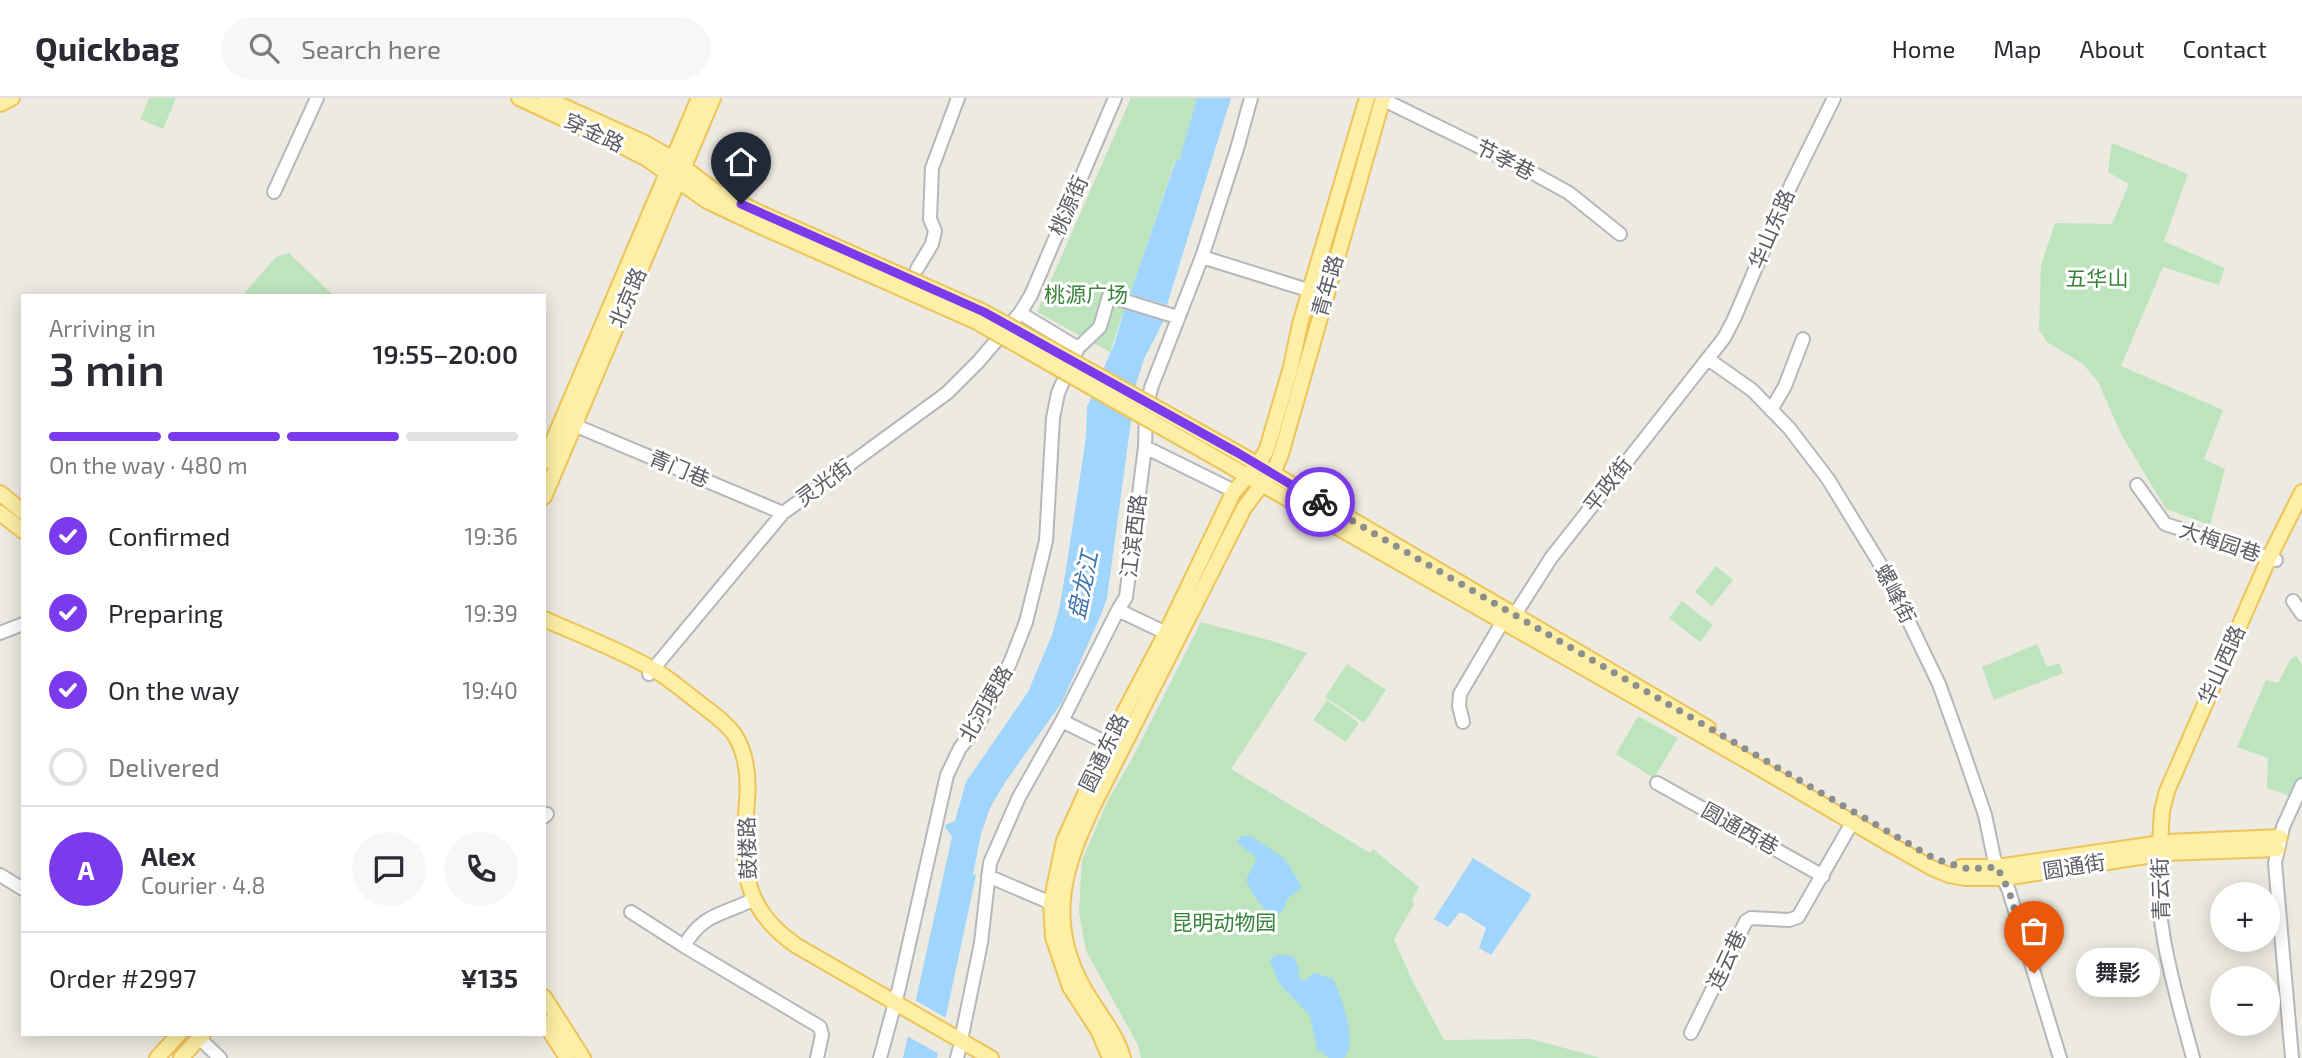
<!DOCTYPE html>
<html lang="en">
<head>
<meta charset="utf-8">
<style>
  :root { --surface:#fff; --page:#f7f7f7; --text:#2b2b33; --muted:#7c7c81; --line:#e1e1e2; --accent:#7c3aed }
  body { margin:0; font-family:"Exo 2","Noto Sans SC",sans-serif; background:var(--page); color:var(--text); height:100vh; display:flex; flex-direction:column; font-size:26px; white-space:nowrap }
  * { box-sizing:border-box; margin:0 }
  p { font-size:23px; color:var(--muted) }
  .icon { flex:none; width:38px; height:38px; fill:none; stroke:currentColor; stroke-width:2; stroke-linecap:round; stroke-linejoin:round }
  .map { position:relative; flex:1; overflow:hidden }
  .panel { position:absolute; left:21px; top:196px; width:525px; height:742px; display:flex; flex-direction:column; background:var(--surface); border-radius:0px; box-shadow:0 4px 18px #0003 }
  .panel>* { flex:none }
  .controls { position:absolute; left:2210px; top:784px; display:grid; gap:14px }
  .controls a { display:grid; place-items:center; width:70px; height:70px; border-radius:50%; background:var(--surface); box-shadow:0 4px 18px #0003; font-size:35px }
  .pin { position:absolute; display:grid; place-items:center; width:60px; height:60px; color:#fff; margin:-72px -30px; border-radius:50% 50% 50% 0; rotate:-45deg; box-shadow:0 0 7px #0007 }
  .pin .icon { rotate:45deg }
  .courier { position:absolute; display:grid; place-items:center; width:70px; height:70px; margin:-35px; border:5px solid #7c3aed; border-radius:50%; background:#fff; color:#222; box-shadow:0 2px 9px #0007 }
  .bubble { position:absolute; height:49px; border-radius:24px; background:var(--surface); box-shadow:0 4px 18px #0003; font-size:23px; font-weight:600; line-height:49px; text-align:center }
  .summary em { font-style:normal; font-weight:600 }
  .summary div { display:flex; flex-direction:column-reverse }
  .summary { display:flex; align-items:center; justify-content:space-between; height:119px; padding:0 28px }
  h1 { font-size:46px; font-weight:600; line-height:52px }
  .bar { display:grid; grid-template-columns:repeat(4,1fr); gap:10px 7px; align-content:center; height:84px; padding:0 28px }
  .bar i { height:9px; border-radius:5px; background:var(--line) }
  .bar .current { background:var(--accent) }
  .bar p { grid-column:span 4 }
  .line { display:flex; align-items:center; gap:18px; padding:0 28px; border-top:2px solid var(--line) }
  .line div { flex:1 }
  .round { display:grid; place-items:center; flex:none; width:74px; height:74px; border-radius:37px; background:var(--page) }
  ol { padding:0 28px; list-style:none }
  li { display:flex; align-items:center; gap:21px; height:77px }
  li p { margin-inline-start:auto }
  li .icon { padding:7px; border-radius:50%; background:var(--accent); color:#fff; stroke-width:4 }
  li:last-child { color:var(--muted) }
  li i { width:38px; height:38px; border:4px solid var(--line); border-radius:50% }
  header { display:flex; align-items:center; gap:42px; box-sizing:border-box; height:98px; padding:0 35px; background:var(--surface); border-bottom:2px solid var(--line) }
  header strong { font-size:33px }
  nav { display:flex; gap:38px; margin-inline-start:auto; font-size:24px }
  .search { width:490px; height:63px; background:var(--page); display:flex; align-items:center; gap:18px; box-sizing:border-box; padding:0 24px; border-radius:38px; color:var(--muted); font-size:26px }
  .map>svg:first-child { display:block }
  .green { fill:#bee4be }
  .water { fill:#a0d5fd }
  .pier { fill:#eceae1 }
  .lines { fill:none; stroke-linecap:round; stroke-linejoin:round }
  .minor-casing { stroke:#b4b7bc; stroke-width:16 }
  .major-casing { stroke:#eec459; stroke-width:18 }
  .minor { stroke:#fff; stroke-width:12 }
  .major { stroke:#fdefa5; stroke-width:14 }
  .major-bridge-casing { stroke:#eec459; stroke-width:18; stroke-linecap:butt }
  .major-bridge { stroke:#fdefa5; stroke-width:14 }
  .done { stroke:#8d8e8e; stroke-width:7; stroke-dasharray:0 12.6 }
  .route { stroke:#7c3aed; stroke-width:9 }
  .labels { text-anchor:middle; stroke-width:6; stroke-linejoin:round; paint-order:stroke }
  .street-label { font-size:21px; fill:#5a5d62; stroke:#fff }
  .park-label { font-size:21px; fill:#36843a; stroke:#fff }
  .water-label { font-size:23px; font-style:italic; fill:#3f75ae; stroke:#fff }
</style>
</head>
<body>
<header>
<strong>Quickbag</strong>
<div class="search"><svg class="icon" aria-label="search" viewBox="0 0 24 24"><circle cx="10" cy="10" r="6"/><path d="M15 15l6 6"/></svg>Search here</div>
<nav><a>Home</a><a>Map</a><a>About</a><a>Contact</a></nav>
</header>
<div class="map">
<svg width="2302" height="960" viewBox="0 0 2302 960">
  <rect width="100%" height="100%" fill="#eceae1"/>
  <path class="green" d="M149 0H176L163 31 140 21Z
    M1131 0H1197L1179 64 1175 63 1130 196 1127 195 1123 209 1125 210 1110 254 1037 214Z
    M2112 45 2188 76 2164 143 2225 170 2219 187 2163 169 2121 268 2223 312 2204 361 2225 371 2210 427 2166 411 2122 338 2098 284 2083 266 2047 244 2039 232 2041 167 2055 125 2112 126 2129 86 2108 74Z
    M289 155 334 198H242L276 159Z
    M1716 468 1733 482 1712 508 1695 494Z
    M1682 503 1713 527 1700 544 1669 520Z
    M1201 524 1272 543 1307 555 1231 671 1370 755 1373 751 1419 789 1412 803 1414 806 1394 841 1412 882 1444 942 1531 941 1601 960H1141L1138 947 1086 853 1079 814 1082 762 1108 702 1133 659Z
    M2037 546 2047 569 2059 565 2063 575 1994 602 1982 569Z
    M2296 558 2302 567V679L2290 698 2267 690 2268 660 2237 649 2266 582 2278 585 2290 562Z
    M1347 566 1386 592 1364 625 1325 599Z
    M1327 602 1359 625 1346 644 1313 622Z
    M1638 618 1678 640 1654 680 1616 656Z"/>
  <path class="water" d="M1197 0H1231L1167 207 1130 196 1176 62 1179 63Z
    M1125 210 1164 222 1144 261 1136 286 1107 500 1101 517 1062 604 1004 686 990 710 981 736 973 776 976 777 937 960H903L952 739 945 729V727L955 723 966 684 1028 594 1052 537 1059 512 1067 465 1086 339 1087 309 1115 244Z
    M1242 738H1251L1285 761 1300 786 1301 790 1287 801C1285 809 1284 815 1274 817 1261 811 1252 795 1246 782L1257 760 1236 744Z
    M1473 760 1531 796 1530 800 1491 857 1479 850 1486 830 1463 815H1459L1448 829 1434 821Z
    M1275 857H1287L1294 859 1299 871 1298 878 1304 883 1314 875 1333 881C1341 899 1359 944 1344 960H1329L1317 951 1310 918 1279 885 1270 862Z"/>
  <path class="pier" d="M913 901 948 921 941 957 905 937Z"/>
  <g class="lines">
    <defs>
      <path id="minor" d="M1382 1 1531 74 1569 95 1620 136
        M274 94 317 0
        M1202 159 1311 193
        M917 171 932 146 935 133 930 121 932 70 958 0
        M1020 215 1078 250 1100 229 1109 198 1177 219
        M1708 261 1752 292 1789 330 1828 381 1885 474 1939 586 1963 653 1985 717 1994 760 2009 793 2060 960
        M1771 312 1785 288 1803 241
        M574 327 783 415
        M1145 349 1234 393
        M2137 387 2165 426 2276 462
        M2293 503 2302 516
        M1118 512 1166 535
        M1514 518 1551 460 1724 240 1734 221 1791 87 1834 0
        M0 535 23 526
        M649 576 783 415 947 295 978 264 1020 215 1031 197 1115 0
        M1062 623 1115 649
        M1463 624 1459 608 1460 596 1503 523
        M1657 685 1823 778
        M544 719 547 716
        M2160 747C2151 818 2175 892 2193 960
        M0 777 23 791
        M988 778 1051 805
        M748 804C718 818 702 817 684 848L820 929 822 937 817 960
        M631 814 684 848
        M1691 935 1746 823 1751 820 1789 822 1798 819 1853 723
        M199 940 220 960
        M961 942 981 845 990 765 1019 699 1062 623 1118 512 1126 499 1145 349 1146 314 1151 290 1202 159 1237 51 1251 0
        M880 960 899 890 947 677 960 650 978 627 1010 565 1026 524 1046 443 1053 320 1058 295 1078 250
        M957 960 959 952
        M2292 960 2275 765 2283 729 2302 687"/>
      <path id="major" d="M519 0 624 49 647 61 707 103 762 129
        M545 0 645 45 673 61 716 94 767 118
        M0 6 12 0
        M1238 355 1708 630
        M544 364 699 0
        M1230 368 1749 664 1886 744 1932 770 1949 777 1965 780H2004L2166 755 2277 751
        M0 395 23 414
        M544 399 713 0
        M0 415 23 433
        M544 521C580 537 617 551 651 570 668 579 683 593 698 604 710 614 725 623 734 636 747 656 749 679 747 702 743 766 738 808 797 848L991 960
        M2160 745 2162 713 2167 693 2269 460 2302 394
        M1961 769H1997L2168 744 2280 739
        M544 899 583 960
        M544 924 567 960
        M157 960 179 936
        M181 960 203 936
        M1110 960 1098 932 1070 889 1053 839 1051 805 1064 743 1108 645 1166 535 1234 393 1258 367 1267 351 1291 269 1300 226 1367 0
        M1123 960C1116 934 1096 913 1083 889 1046 822 1064 768 1095 704L1244 410 1276 368 1281 356 1383 0"/>
    </defs>
    <use href="#minor" class="minor-casing"/>
    <use href="#major" class="major-casing"/>
    <use href="#minor" class="minor"/>
    <use href="#major" class="major"/>
    <defs>
      <path id="major-bridge" d="M767 118 984 214 1238 355
        M762 129 975 223 1230 368"/>
    </defs>
    <use href="#major-bridge" class="major-bridge-casing"/>
    <use href="#major-bridge" class="major-bridge"/>
  </g>
  <g class="lines">
    <path class="done" d="M1320 404 1935 761 1968 771 1997 769 2009 793 2034 875"/>
    <path class="route" d="M741 106 984 214 1238 355 1320 404"/>
  </g>
  <g class="labels">
    <g class="street-label">
      <text transform="translate(594 35) rotate(25)" y="7">穿金路</text>
      <text transform="translate(1505 62) rotate(27)" y="7">节孝巷</text>
      <text transform="translate(1069 108) rotate(-66)" y="7">桃源街</text>
      <text transform="translate(1772 131) rotate(-67)" y="7">华山东路</text>
      <text transform="translate(1328 188) rotate(-74)" y="7">青年路</text>
      <text transform="translate(628 200) rotate(-67)" y="7">北京路</text>
      <text transform="translate(679 371) rotate(23)" y="7">青门巷</text>
      <text transform="translate(824 385) rotate(-36)" y="7">灵光街</text>
      <text transform="translate(1608 387) rotate(-52)" y="7">平政街</text>
      <text transform="translate(1134 438) rotate(-83)" y="7">江滨西路</text>
      <text transform="translate(2220 444) rotate(18)" y="7">大梅园巷</text>
      <text transform="translate(1895 496) rotate(63)" y="7">螺峰街</text>
      <text transform="translate(2222 567) rotate(-66)" y="7">华山西路</text>
      <text transform="translate(986 606) rotate(-60)" y="7">北河埂路</text>
      <text transform="translate(1104 655) rotate(-64)" y="7">圆通东路</text>
      <text transform="translate(1740 731) rotate(29)" y="7">圆通西巷</text>
      <text transform="translate(748 750) rotate(-92)" y="7">鼓楼路</text>
      <text transform="translate(2074 769) rotate(-9)" y="7">圆通街</text>
      <text transform="translate(2161 791) rotate(-92)" y="7">青云街</text>
      <text transform="translate(1727 862) rotate(-65)" y="7">连云巷</text>
    </g>
    <g class="park-label">
      <text x="2097" y="188">五华山</text>
      <text x="1086" y="204">桃源广场</text>
      <text x="1224" y="832">昆明动物园</text>
    </g>
    <g class="water-label">
      <text transform="translate(1083 487) rotate(-78)" y="8">盘龙江</text>
    </g>
  </g>
</svg>
<div class="controls">
<a>+</a>
<a>−</a>
</div>
<div class="pin" style="left:2034px;top:875px;background:#ea580c"><svg class="icon" aria-label="bag" viewBox="0 0 24 24"><path d="M5 8h14l-1 12H6zM9 8a3 3 0 0 1 6 0"/></svg></div>
<div class="pin" style="left:741px;top:106px;background:#1f2937"><svg class="icon" aria-label="home" viewBox="0 0 24 24"><path d="M3 11l9-7 9 7M6 9v11h12V9"/></svg></div>
<div class="courier" style="left:1320px;top:404px"><svg class="icon" aria-label="bike" viewBox="0 0 24 24"><circle cx="6" cy="16" r="4"/><circle cx="18" cy="16" r="4"/><path d="M6 16l4-8h5l3 8M10 8l3 8H6M13 5h3"/></svg></div>
<div class="bubble" style="left:2076px;top:850px;width:84px">舞影</div>
<section class="panel">
<div class="summary"><div><h1>3 min</h1><p>Arriving in</p></div><em>19:55–20:00</em></div>
<div class="bar"><i class="current"></i><i class="current"></i><i class="current"></i><i></i><p>On the way · 480 m</p></div>
<ol>
<li><svg class="icon" aria-label="check" viewBox="0 0 24 24"><path d="M5 12l5 5 9-10"/></svg>Confirmed<p>19:36</p></li>
<li><svg class="icon" aria-label="check" viewBox="0 0 24 24"><path d="M5 12l5 5 9-10"/></svg>Preparing<p>19:39</p></li>
<li><svg class="icon" aria-label="check" viewBox="0 0 24 24"><path d="M5 12l5 5 9-10"/></svg>On the way<p>19:40</p></li>
<li><i></i>Delivered</li>
</ol>
<div class="line" style="height:126px"><b class="round" style="background:var(--accent);color:#fff">A</b><div><b>Alex</b><p>Courier · 4.8</p></div><a class="round"><svg class="icon" aria-label="chat" viewBox="0 0 24 24"><path d="M4 5h16v11H9l-5 4z"/></svg></a><a class="round"><svg class="icon" aria-label="phone" viewBox="0 0 24 24"><path d="M5 4h4l2 5-3 2q2 4 5 5l2-3 5 2v4C11 20 4 13 5 4z"/></svg></a></div>
<div class="line" style="height:91px"><div>Order #2997</div><b>¥135</b></div>
</section>
</div>
</body>
</html>
